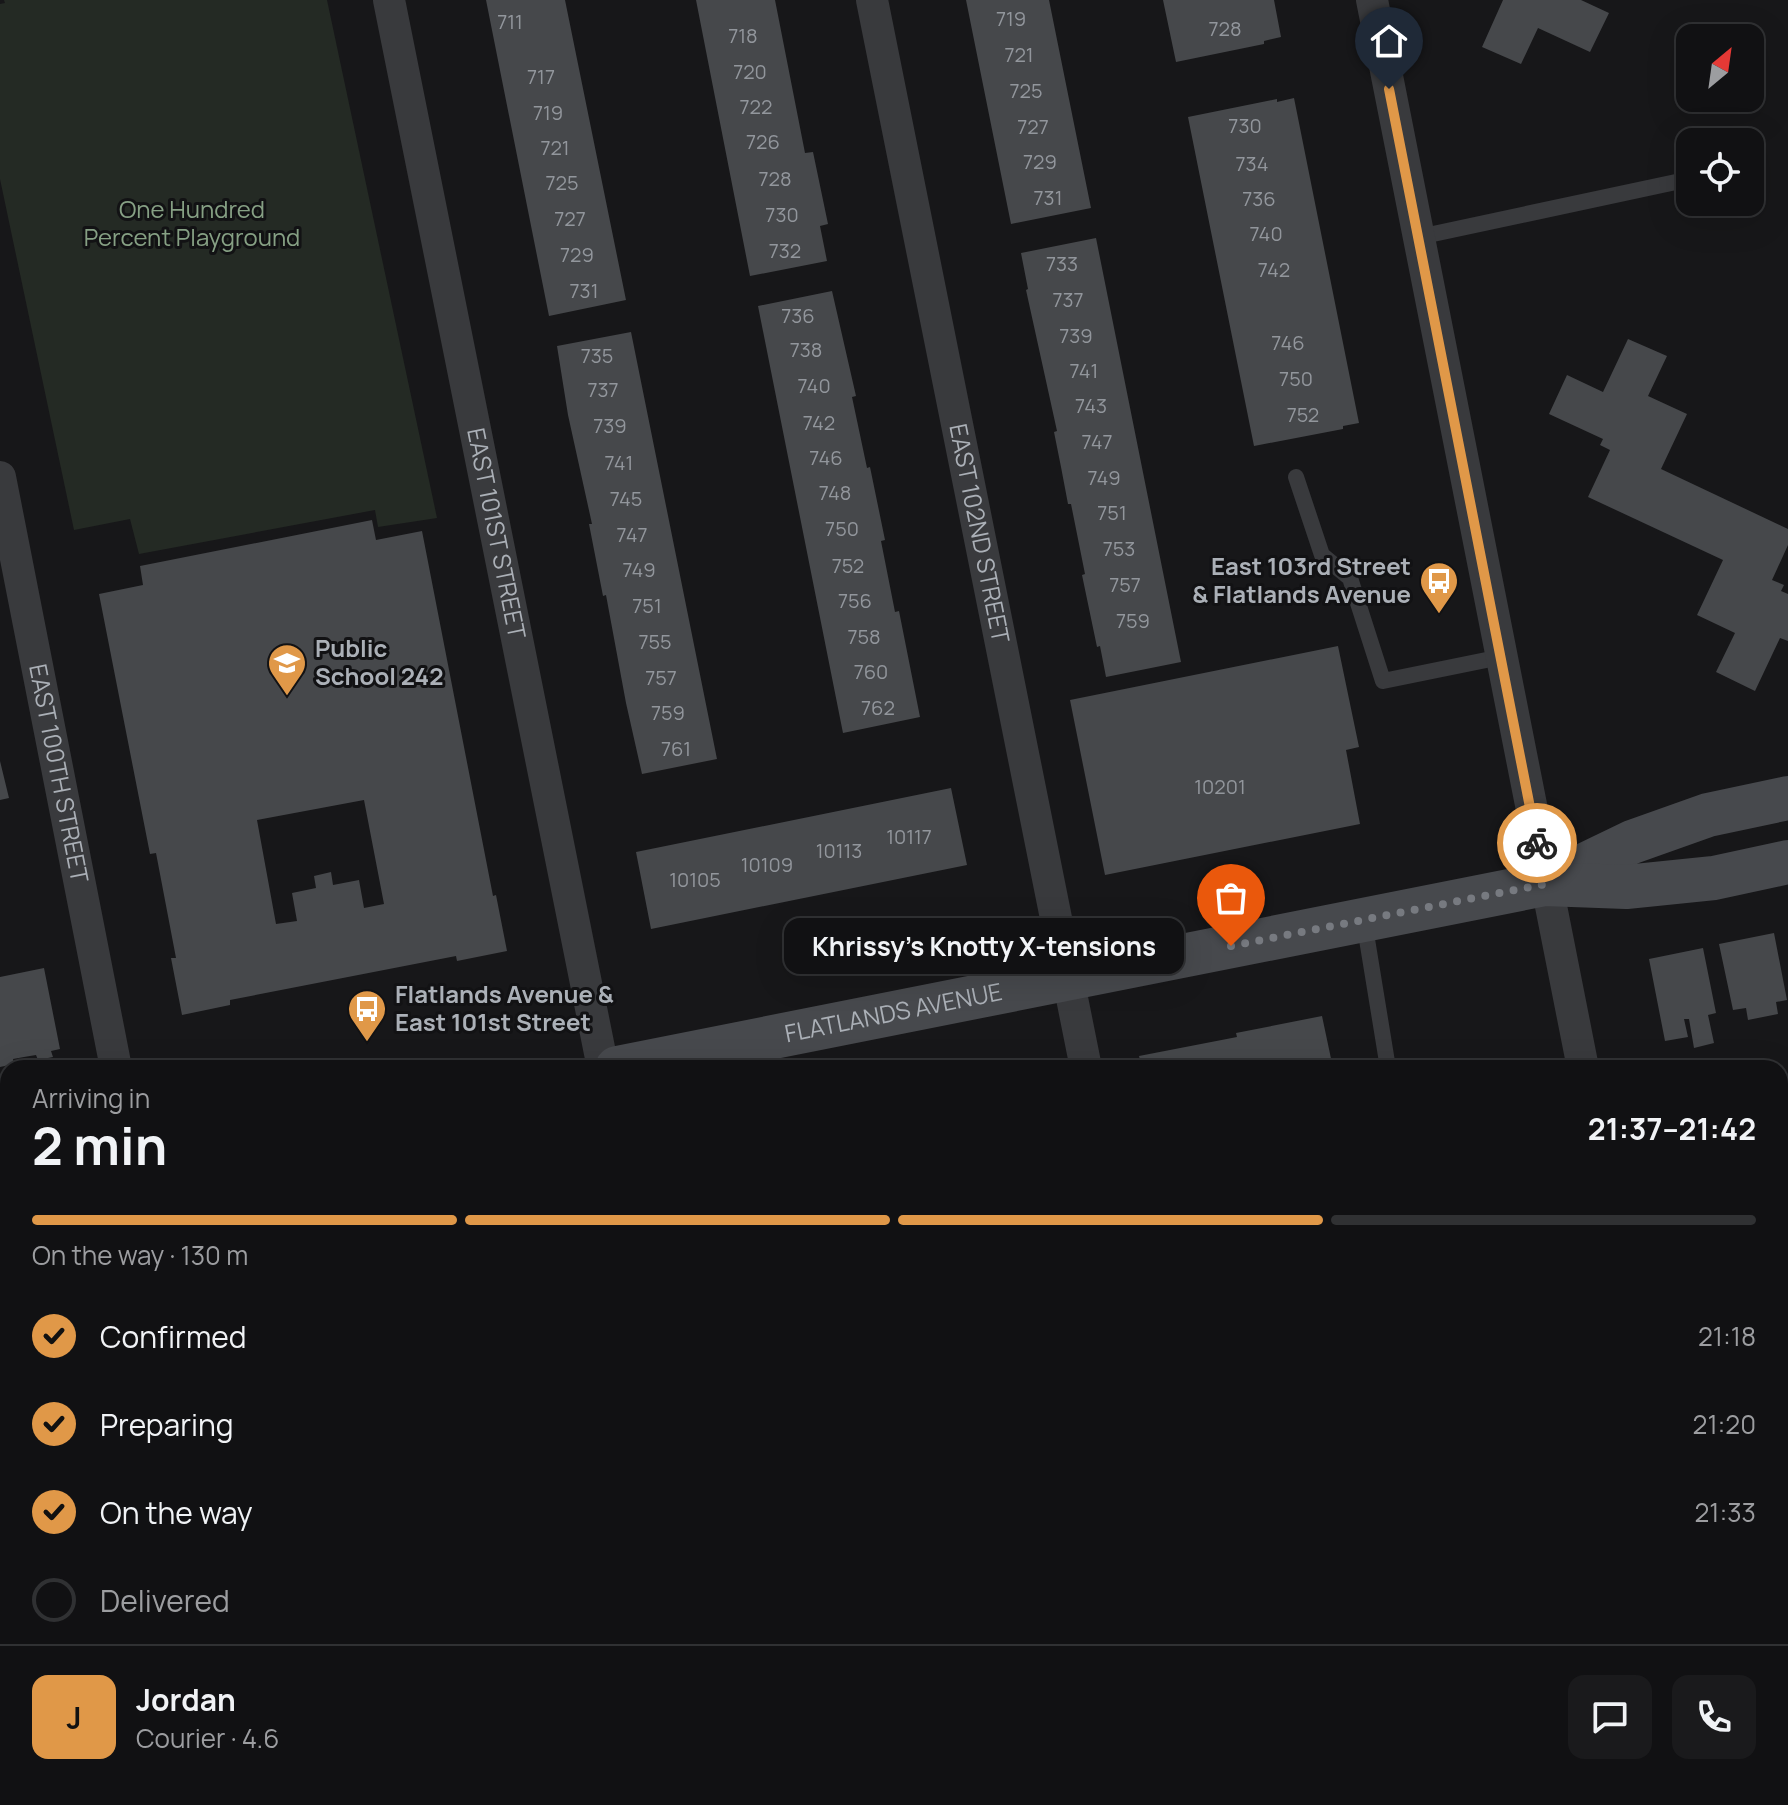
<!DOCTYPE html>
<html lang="en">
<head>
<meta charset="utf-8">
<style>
  :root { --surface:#111113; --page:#1a1a1c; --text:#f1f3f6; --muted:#9c9da0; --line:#303133; --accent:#e09848 }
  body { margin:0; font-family:Manrope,sans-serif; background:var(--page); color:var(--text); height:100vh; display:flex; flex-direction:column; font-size:30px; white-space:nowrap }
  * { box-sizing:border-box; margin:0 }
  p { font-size:26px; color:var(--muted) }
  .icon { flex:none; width:44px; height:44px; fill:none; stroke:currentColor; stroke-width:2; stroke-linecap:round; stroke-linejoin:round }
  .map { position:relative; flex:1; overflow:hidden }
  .details { position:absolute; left:0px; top:1060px; width:1788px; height:746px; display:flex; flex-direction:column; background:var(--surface); border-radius:24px 24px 0 0; box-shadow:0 8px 32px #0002,0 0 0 2px var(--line) }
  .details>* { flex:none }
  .needle { width:52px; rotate:29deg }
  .fabs { position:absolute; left:1676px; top:24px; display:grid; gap:16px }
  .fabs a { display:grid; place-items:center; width:88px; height:88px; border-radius:16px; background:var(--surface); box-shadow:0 8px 32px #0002,0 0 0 2px var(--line); font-size:40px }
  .pin { position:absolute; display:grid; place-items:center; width:68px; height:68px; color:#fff; margin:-82px -34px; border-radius:50% 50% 50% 0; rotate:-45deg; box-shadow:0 0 8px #0007 }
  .pin .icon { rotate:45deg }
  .courier { position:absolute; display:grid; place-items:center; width:80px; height:80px; margin:-40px; border:6px solid #e09848; border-radius:50%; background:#fff; color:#222; box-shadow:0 2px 10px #0007 }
  .bubble { position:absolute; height:56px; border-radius:16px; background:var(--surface); box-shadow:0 8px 32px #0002,0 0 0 2px var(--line); font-size:26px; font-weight:700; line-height:56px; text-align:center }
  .overview em { font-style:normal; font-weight:700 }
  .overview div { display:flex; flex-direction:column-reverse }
  .overview { display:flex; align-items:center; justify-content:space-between; height:136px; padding:0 32px }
  h1 { font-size:52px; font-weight:700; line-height:60px }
  .bar { display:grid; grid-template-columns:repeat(4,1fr); gap:12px 8px; align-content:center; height:96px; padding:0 32px }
  .bar i { height:10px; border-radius:6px; background:var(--line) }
  .bar .selected { background:var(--accent) }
  .bar p { grid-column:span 4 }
  .line { display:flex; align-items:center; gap:20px; padding:0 32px; border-top:2px solid var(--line) }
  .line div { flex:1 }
  .round { display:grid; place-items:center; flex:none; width:84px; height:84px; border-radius:16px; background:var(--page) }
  ol { padding:0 32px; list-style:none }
  li { display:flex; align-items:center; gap:24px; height:88px }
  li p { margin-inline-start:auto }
  li .icon { padding:8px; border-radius:50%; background:var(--accent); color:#111; stroke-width:4 }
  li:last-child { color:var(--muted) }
  li i { width:44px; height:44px; border:4px solid var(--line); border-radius:50% }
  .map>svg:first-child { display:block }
  .green { fill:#242a24 }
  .building { fill:#46484b; fill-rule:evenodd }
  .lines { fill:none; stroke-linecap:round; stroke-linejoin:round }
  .service { stroke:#393a3d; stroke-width:16 }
  .minor { stroke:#393a3d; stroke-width:32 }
  .secondary { stroke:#47494d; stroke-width:44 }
  .done { stroke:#777a80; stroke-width:8; stroke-dasharray:0 14.4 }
  .route { stroke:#e09848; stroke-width:10 }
  .labels { text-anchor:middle; stroke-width:6; stroke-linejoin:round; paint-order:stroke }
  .number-label { font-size:20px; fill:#92969c }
  .park-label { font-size:24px; fill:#86a084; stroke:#121214 }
  .street-label { font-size:24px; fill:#abb0b7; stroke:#121214 }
  .poi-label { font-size:24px; font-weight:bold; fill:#abb0b7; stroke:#121214; text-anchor:start }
</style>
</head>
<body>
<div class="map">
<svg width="1788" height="1805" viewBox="0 0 1788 1805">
  <rect width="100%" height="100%" fill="#171719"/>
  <path class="green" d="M4 0H327L437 518 378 527 375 510 139 554 130 519 74 530 0 179V4L5 3Z"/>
  <path class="building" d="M486 0H565L626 300 549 316Z
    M696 0H775L805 153 813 152 828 224 820 226 827 261 750 276Z
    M966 0H1049L1091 208 1011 224Z
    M1163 0H1274L1281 37 1264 41V44L1176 62Z
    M1503 0H1581L1609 13 1590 52 1538 28 1521 64 1482 47Z
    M1294 98 1359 423 1343 426V429L1254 446 1188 117 1277 99V102Z
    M1096 238 1181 662 1106 677 1100 646 1097 647 1082 575 1085 574 1071 504H1068L1061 467 1054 432 1057 431 1026 290 1028 289 1021 253Z
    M832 291 856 396 852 397 867 468 870 467 885 540 881 541 895 612 899 611 920 717 843 733 758 306Z
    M631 332 717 759 642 774 626 703 606 595 603 596 589 524H592L568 415 557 346Z
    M1628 339 1667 356 1648 396 1687 414 1661 469 1788 529V545L1772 580 1784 585 1781 591 1788 594V641L1780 638 1755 691 1716 672 1735 633 1697 615 1723 560 1588 497 1610 450 1600 445 1603 439 1549 414 1567 375 1603 392Z
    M372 520 376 540 422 531 493 896 496 895 507 951 457 961 456 956 230 1000V1005L182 1015 171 958H176L156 853 150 854 99 594 143 585 140 566ZM364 800 384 904 364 908 359 880 333 885 331 872 314 876 316 888 292 893 297 921 276 924 257 820Z
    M1338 646 1359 747 1346 750 1360 824 1105 875 1070 700Z
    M0 761 9 798 0 800Z
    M951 788 967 865 651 929 636 852Z
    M1774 933 1787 1000 1776 1002 1778 1014 1748 1020 1746 1008 1733 1010 1719 944Z
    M1703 948 1716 1013 1708 1015 1714 1043 1694 1048 1689 1019H1684L1688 1037 1665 1041 1649 959Z
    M44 968 60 1049 51 1051 53 1057 38 1060 36 1055 24 1057 13 1059 14 1064 0 1067V977Z
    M1322 1016 1333 1068H1142L1139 1056 1237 1037 1236 1033Z
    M1788 1094V1268L1780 1269V1096Z
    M1788 1288V1409L1780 1410V1290Z
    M0 1352 8 1385V1391L0 1392Z
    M1788 1448V1475H1787L1781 1449Z
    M87 1798H194L195 1805H88Z
    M337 1798H484L486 1805H338Z
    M575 1798H619V1801L633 1798H675L676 1805H576Z
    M849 1798H943L944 1805H850Z
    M1072 1798H1132L1134 1805H1073Z
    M1331 1798H1394L1395 1805H1333Z
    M1415 1798H1454L1455 1805H1416Z
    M1553 1798H1615L1616 1805H1554Z"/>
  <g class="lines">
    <path class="service" d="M1419 237 1690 179
      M1296 477 1322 555 1350 578 1383 681 1501 657
      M1364 921 1388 1068
      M511 1798 513 1805
      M1476 1798 1477 1805"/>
    <g class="minor">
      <path id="s1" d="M389 0 603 1068"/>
      <path id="s2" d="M872 0 1086 1068"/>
      <path d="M1372 0 1583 1068"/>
      <path id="s3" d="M0 477 116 1068"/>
      <path d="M266 1798 267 1805"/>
      <path d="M749 1798 750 1805"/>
      <path d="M1232 1798 1233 1805"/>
      <path d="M1729 1798 1730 1805"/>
    </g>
    <g class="secondary">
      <path d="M1547 883 1632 842 1708 815 1788 798"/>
      <path id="s4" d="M617 1068 1545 884 1626 887 1714 878 1788 862"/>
      <path d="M0 1191 8 1189"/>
    </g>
  </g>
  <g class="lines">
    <path class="done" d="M1231 946 1545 884 1537 843"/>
    <path class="route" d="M1389 89 1537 843"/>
  </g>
  <defs>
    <symbol id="bus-pin" viewBox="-11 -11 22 30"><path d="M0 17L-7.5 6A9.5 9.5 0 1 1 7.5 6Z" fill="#e09848" stroke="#121214"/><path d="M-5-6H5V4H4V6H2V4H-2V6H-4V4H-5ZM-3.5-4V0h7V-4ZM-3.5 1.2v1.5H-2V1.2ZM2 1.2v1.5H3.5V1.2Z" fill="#fff"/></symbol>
    <symbol id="school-pin" viewBox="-11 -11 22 30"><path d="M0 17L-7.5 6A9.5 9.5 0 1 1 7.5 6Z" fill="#e09848" stroke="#121214"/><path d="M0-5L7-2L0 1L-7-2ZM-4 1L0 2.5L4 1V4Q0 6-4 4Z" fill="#fff"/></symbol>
  </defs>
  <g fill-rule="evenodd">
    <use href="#bus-pin" x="1417" y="559" width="44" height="60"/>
    <use href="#school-pin" x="265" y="641" width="44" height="60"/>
    <use href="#bus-pin" x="345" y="987" width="44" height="60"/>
  </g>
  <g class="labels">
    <g class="number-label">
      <text x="1011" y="26">719</text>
      <text x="510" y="29">711</text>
      <text x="1225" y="36">728</text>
      <text x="743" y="43">718</text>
      <text x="1019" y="62">721</text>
      <text x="750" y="79">720</text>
      <text x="541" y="84">717</text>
      <text x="1026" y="98">725</text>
      <text x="756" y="114">722</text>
      <text x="548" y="120">719</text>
      <text x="1245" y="133">730</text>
      <text x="1033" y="134">727</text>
      <text x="763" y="149">726</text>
      <text x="555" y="155">721</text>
      <text x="1040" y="169">729</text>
      <text x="1252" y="171">734</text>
      <text x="775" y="186">728</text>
      <text x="562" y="190">725</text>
      <text x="1048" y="205">731</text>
      <text x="1259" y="206">736</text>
      <text x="782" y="222">730</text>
      <text x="570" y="226">727</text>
      <text x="1266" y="241">740</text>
      <text x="785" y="258">732</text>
      <text x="577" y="262">729</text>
      <text x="1062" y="271">733</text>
      <text x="1274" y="277">742</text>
      <text x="584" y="298">731</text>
      <text x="1068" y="307">737</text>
      <text x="798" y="323">736</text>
      <text x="1076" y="343">739</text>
      <text x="1288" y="350">746</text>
      <text x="806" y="357">738</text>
      <text x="597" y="363">735</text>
      <text x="1084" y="378">741</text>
      <text x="1296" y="386">750</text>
      <text x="814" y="393">740</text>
      <text x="603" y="397">737</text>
      <text x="1091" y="413">743</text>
      <text x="1303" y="422">752</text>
      <text x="819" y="430">742</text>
      <text x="610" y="433">739</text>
      <text x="1097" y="449">747</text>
      <text x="826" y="465">746</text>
      <text x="619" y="470">741</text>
      <text x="1104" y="485">749</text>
      <text x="835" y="500">748</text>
      <text x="626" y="506">745</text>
      <text x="1112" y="520">751</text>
      <text x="842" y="536">750</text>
      <text x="632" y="542">747</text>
      <text x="1119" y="556">753</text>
      <text x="848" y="573">752</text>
      <text x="639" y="577">749</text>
      <text x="1125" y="592">757</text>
      <text x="855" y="608">756</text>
      <text x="647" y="613">751</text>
      <text x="1133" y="628">759</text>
      <text x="864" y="644">758</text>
      <text x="655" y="649">755</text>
      <text x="871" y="679">760</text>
      <text x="661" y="685">757</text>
      <text x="878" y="715">762</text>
      <text x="668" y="720">759</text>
      <text x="676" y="756">761</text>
      <text x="1220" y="794">10201</text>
      <text x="909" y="844">10117</text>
      <text x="839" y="858">10113</text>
      <text x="767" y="872">10109</text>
      <text x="695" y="887">10105</text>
    </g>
    <g class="park-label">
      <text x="192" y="218">One Hundred<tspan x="192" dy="28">Percent Playground</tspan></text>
    </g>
    <g class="street-label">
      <text dy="8" stroke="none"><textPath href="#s1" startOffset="544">EAST 101ST STREET</textPath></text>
      <text dy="8" stroke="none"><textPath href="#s2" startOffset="544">EAST 102ND STREET</textPath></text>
      <text dy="8" stroke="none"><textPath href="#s3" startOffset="302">EAST 100TH STREET</textPath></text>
      <text dy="8" stroke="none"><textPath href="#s4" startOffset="282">FLATLANDS AVENUE</textPath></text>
    </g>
    <g class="poi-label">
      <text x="1411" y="575" text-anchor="end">East 103rd Street<tspan x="1411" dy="28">&amp; Flatlands Avenue</tspan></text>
      <text x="315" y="657">Public<tspan x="315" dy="28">School 242</tspan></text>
      <text x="395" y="1003">Flatlands Avenue &amp;<tspan x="395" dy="28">East 101st Street</tspan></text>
    </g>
  </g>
</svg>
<div class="fabs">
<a><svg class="needle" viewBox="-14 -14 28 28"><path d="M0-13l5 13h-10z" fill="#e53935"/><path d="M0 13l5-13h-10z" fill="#9c9da0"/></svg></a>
<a><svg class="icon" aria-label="locate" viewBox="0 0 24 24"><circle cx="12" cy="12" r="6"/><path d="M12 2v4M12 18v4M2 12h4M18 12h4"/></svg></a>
</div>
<div class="pin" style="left:1231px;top:946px;background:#ea580c"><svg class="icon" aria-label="bag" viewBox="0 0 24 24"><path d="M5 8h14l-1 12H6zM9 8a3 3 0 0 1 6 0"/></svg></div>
<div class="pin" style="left:1389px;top:89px;background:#1f2937"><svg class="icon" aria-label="home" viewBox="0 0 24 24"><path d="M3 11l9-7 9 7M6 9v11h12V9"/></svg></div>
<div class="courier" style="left:1537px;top:843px"><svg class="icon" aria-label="bike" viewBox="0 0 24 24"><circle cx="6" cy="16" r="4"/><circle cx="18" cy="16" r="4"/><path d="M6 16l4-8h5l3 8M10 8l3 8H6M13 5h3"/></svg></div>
<div class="bubble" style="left:784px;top:918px;width:400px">Khrissy’s Knotty X-tensions</div>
<section class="details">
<div class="overview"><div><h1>2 min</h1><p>Arriving in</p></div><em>21:37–21:42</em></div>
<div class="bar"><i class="selected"></i><i class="selected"></i><i class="selected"></i><i></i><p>On the way · 130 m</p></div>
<ol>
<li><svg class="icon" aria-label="check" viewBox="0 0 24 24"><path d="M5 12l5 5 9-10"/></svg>Confirmed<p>21:18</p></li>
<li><svg class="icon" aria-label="check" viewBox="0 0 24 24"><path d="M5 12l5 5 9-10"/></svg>Preparing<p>21:20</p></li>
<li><svg class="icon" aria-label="check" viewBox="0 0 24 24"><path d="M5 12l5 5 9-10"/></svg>On the way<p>21:33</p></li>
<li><i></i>Delivered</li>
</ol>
<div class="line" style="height:144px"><b class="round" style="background:var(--accent);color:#111">J</b><div><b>Jordan</b><p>Courier · 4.6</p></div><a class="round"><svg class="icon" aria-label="chat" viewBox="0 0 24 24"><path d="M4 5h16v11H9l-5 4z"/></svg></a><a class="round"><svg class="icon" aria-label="phone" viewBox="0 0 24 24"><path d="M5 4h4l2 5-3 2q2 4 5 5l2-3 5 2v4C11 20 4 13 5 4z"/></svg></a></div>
</section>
</div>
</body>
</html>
